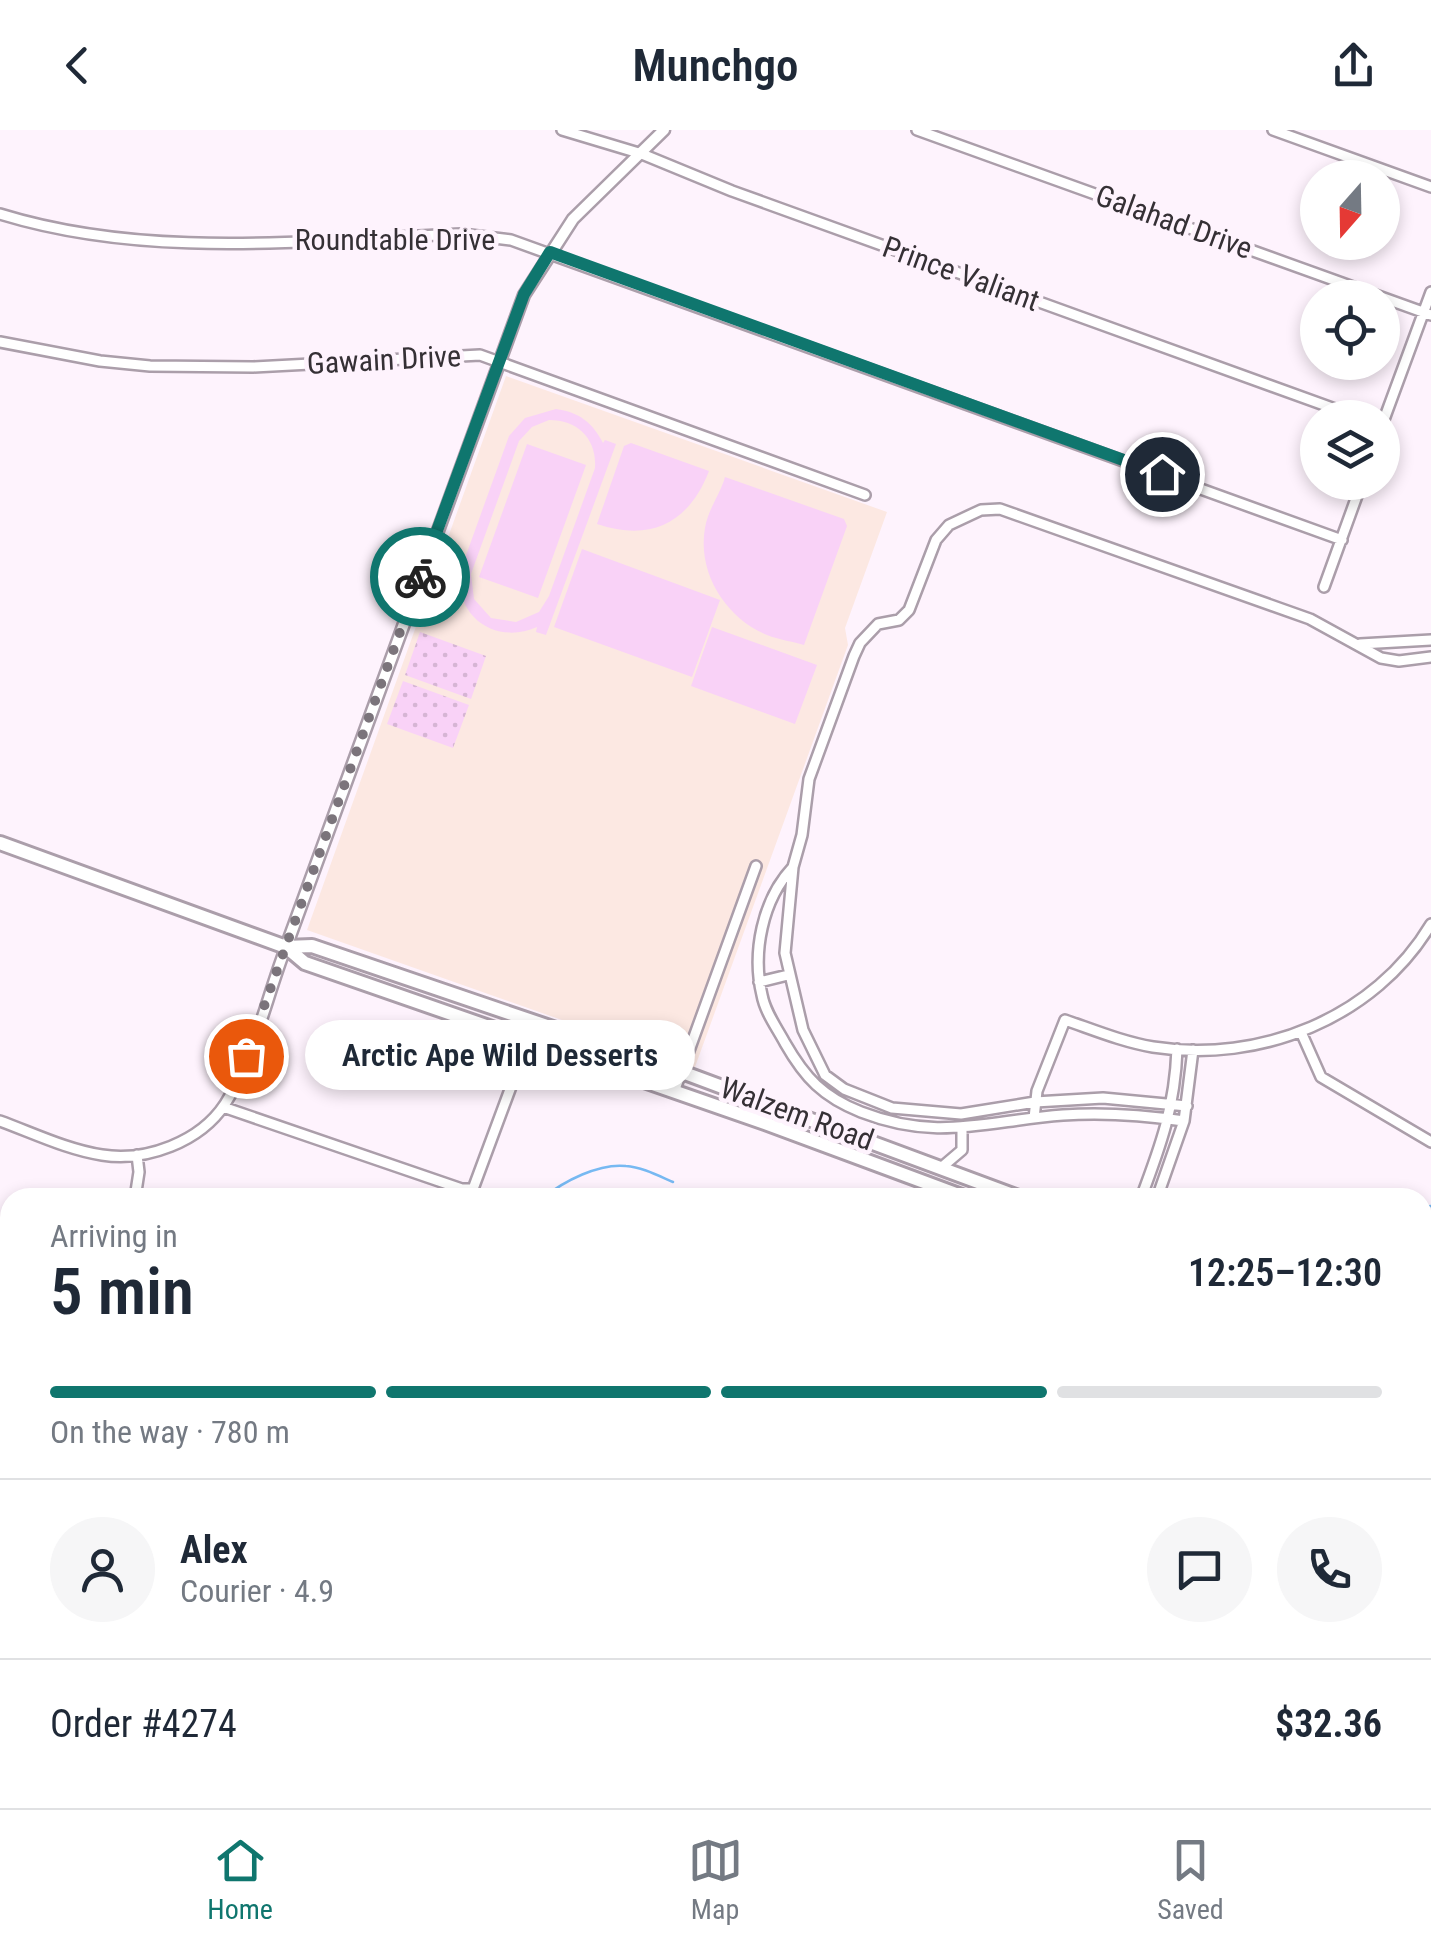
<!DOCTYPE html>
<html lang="en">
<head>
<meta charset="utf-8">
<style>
  :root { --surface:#fff; --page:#f6f6f7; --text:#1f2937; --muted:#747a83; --line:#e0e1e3; --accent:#0f766e }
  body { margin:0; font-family:"Roboto Condensed",sans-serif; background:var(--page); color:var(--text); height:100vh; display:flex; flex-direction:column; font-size:38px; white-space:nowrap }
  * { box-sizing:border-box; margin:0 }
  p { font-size:32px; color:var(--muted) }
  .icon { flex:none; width:55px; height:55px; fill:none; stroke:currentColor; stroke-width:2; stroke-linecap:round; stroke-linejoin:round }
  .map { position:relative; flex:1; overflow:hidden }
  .sheet { position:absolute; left:0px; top:1058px; width:1432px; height:622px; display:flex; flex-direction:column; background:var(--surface); border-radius:30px 30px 0 0; box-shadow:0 5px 15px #0003 }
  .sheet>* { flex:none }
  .needle { width:65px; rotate:200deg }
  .tools { position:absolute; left:1300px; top:30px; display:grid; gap:20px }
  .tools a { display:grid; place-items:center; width:100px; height:100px; border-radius:50%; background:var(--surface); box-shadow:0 5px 15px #0003; font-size:50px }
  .pin { position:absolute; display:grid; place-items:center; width:85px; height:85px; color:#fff; margin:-42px; border:5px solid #fff; border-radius:50%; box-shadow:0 2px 10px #0007 }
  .courier { position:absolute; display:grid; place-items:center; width:100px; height:100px; margin:-50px; border:8px solid #0f766e; border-radius:50%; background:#fff; color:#222; box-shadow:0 2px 12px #0007 }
  .bubble { position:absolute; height:70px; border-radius:35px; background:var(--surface); box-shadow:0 5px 15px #0003; font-size:32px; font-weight:600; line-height:70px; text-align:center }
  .headline em { font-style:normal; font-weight:600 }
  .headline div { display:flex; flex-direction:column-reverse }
  .headline { display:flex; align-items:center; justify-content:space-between; height:170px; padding:0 50px }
  h1 { font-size:65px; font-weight:600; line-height:75px }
  .bar { display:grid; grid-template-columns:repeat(4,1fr); gap:15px 10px; align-content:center; height:120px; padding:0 50px }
  .bar i { height:12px; border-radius:8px; background:var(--line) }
  .bar .on { background:var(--accent) }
  .bar p { grid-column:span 4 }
  .line { display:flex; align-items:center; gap:25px; padding:0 50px; border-top:2px solid var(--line) }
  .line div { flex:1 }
  .round { display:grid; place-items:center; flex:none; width:105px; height:105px; border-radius:52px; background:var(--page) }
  header { display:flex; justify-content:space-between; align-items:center; height:130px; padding:0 50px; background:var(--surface); font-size:45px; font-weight:600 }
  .menu { display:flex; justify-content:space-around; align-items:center; height:140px; border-top:2px solid var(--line); background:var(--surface); font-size:28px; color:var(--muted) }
  .menu a { display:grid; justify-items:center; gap:5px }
  .menu .on { color:var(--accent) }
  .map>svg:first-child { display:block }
  .education { fill:#fce8e2 }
  .grass { fill:url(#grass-dots) }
  .garden { fill:#f9d2f7; fill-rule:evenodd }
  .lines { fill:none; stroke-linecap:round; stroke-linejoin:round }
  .stream { stroke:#77b9f2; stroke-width:2.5 }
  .minor-casing { stroke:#ab9eaa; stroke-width:14 }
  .tertiary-casing { stroke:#ab9eaa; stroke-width:15 }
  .secondary-casing { stroke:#ab9eaa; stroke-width:18 }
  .motorway-casing { stroke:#b29297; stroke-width:20 }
  .minor { stroke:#fff; stroke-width:9 }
  .tertiary { stroke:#fff; stroke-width:10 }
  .secondary { stroke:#fff; stroke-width:12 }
  .motorway { stroke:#f6c6cc; stroke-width:15 }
  .rail-casing { stroke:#7d767d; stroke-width:6 }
  .rail { stroke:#fef3fd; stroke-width:2.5; stroke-dasharray:8; stroke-linecap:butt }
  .motorway-bridge-casing { stroke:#b29297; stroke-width:20; stroke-linecap:butt }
  .motorway-bridge { stroke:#f6c6cc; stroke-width:15 }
  .done { stroke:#7b747b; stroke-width:10; stroke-dasharray:0 18 }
  .route { stroke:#0f766e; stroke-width:12 }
  .labels { text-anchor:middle; stroke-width:9; stroke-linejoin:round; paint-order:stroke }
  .street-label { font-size:30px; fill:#353035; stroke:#fef3fd }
</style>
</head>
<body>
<header><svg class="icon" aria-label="back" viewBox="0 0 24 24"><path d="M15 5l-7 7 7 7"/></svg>Munchgo<svg class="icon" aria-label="share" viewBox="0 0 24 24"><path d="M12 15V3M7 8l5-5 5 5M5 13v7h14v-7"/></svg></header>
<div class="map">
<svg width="1431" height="1678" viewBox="0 0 1431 1678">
  <defs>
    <pattern id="grass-dots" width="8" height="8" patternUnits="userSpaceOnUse" patternTransform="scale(2.5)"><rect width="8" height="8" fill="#f9d2f7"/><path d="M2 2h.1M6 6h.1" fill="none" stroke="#d6b5d4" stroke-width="1.8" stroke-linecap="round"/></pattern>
  </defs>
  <rect width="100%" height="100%" fill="#fef3fd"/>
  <path class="education" d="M506 246 887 382 845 498 848 515 695 937 307 800Z"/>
  <path class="grass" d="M420 502 486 526 471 569 405 545Z
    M403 551 469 575 453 618 387 594Z"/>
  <path class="garden" d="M556 279C579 282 593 293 603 313L605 310 616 314 546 505 536 502 537 497C497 515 455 488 460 442L509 306 525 288ZM549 290C578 290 597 309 595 338L549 466 539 482 516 492 491 488 474 469 471 444 519 311 532 297Z
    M631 313 709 341C689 393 651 412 597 394L624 316Z
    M527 314 586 335 538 468 479 447Z
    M725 347 844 389 847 396 804 515C792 511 779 510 767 505 726 488 697 443 705 398 708 379 720 365 725 347Z
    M582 419 720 470 692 547 554 497Z
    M712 497 817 535 795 594 691 556Z"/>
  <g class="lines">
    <path class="stream" d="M543 1068C564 1051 599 1033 626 1036 642 1037 659 1046 673 1052
      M1348 1068 1362 1064 1372 1068
      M1422 1077 1431 1076
      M0 1183 10 1187
      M873 1670 895 1678
      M1428 1678 1431 1673"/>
    <defs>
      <path id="minor" d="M562 0 642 24 732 61 1360 288
        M917 0 1431 185
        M1273 0 1431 57
        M0 84C149 130 308 110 462 104L511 110 1342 410
        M0 212 100 231 150 236 253 237 480 225 865 365
        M1382 295 1431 162
        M1324 457 1362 352
        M1360 514 1431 510
        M793 737C762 770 752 823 762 865 765 882 777 898 785 913 805 948 823 967 861 982 938 1012 985 991 1063 985 1105 982 1143 985 1184 991
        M759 852 788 845
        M1301 902 1321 947 1431 1012
        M674 962 756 736
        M1187 976 1103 968 1035 972 961 984 892 978 844 959 825 945 803 900 785 823 793 737 802 705 809 649 854 526 860 513 878 494 899 490 909 480 936 410 949 395 981 380 1000 379 1310 489 1381 528 1399 531 1431 527
        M223 977 462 1059H473
        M1034 988 1037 961 1065 890C1094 900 1123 912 1153 917 1260 934 1375 888 1431 794
        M0 991C33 1003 68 1020 102 1025 146 1032 200 1012 225 974 253 931 267 866 286 817
        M942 1037 962 1020V999
        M473 1059 528 911
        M135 1068 139 1042 137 1025
        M1141 1068C1161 1015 1175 976 1177 919
        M1157 1068 1184 991 1193 920
        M0 1116 10 1119
        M0 1263 10 1266
        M0 1395 10 1398
        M0 1540 10 1546
        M168 1670 175 1678
        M828 1670 851 1678
        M949 1670 970 1678
        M3 1678 10 1668
        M353 1678 364 1670
        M675 1678 676 1670
        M928 1678 930 1670"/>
      <path id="tertiary" d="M286 817 524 165 573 89 664 0"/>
      <path id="secondary" d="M0 713 286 817 312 816 682 942 1021 1068
        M286 817 305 833 765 993 967 1068
        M1422 1133 1431 1118
        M1422 1193 1431 1200
        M1422 1261 1431 1265
        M1422 1380 1431 1365
        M1106 1678 1110 1670
        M1248 1678 1252 1670"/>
      <path id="motorway" d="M1422 1296 1431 1281
        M1422 1330 1431 1314
        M1172 1678 1176 1670
        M1211 1678 1215 1670
        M1232 1678 1237 1670"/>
    </defs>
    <use href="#minor" class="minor-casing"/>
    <use href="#tertiary" class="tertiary-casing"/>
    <use href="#secondary" class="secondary-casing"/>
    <use href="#motorway" class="motorway-casing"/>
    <use href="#minor" class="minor"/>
    <use href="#tertiary" class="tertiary"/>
    <use href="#secondary" class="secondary"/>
    <use href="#motorway" class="motorway"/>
    <defs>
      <path id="rail" d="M1422 1439 1431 1424
        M1282 1678 1287 1670"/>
    </defs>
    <use href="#rail" class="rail-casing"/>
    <use href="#rail" class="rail"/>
    <defs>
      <path id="motorway-bridge" d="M1422 1227 1431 1213
        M1422 1251 1431 1236"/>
    </defs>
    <use href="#motorway-bridge" class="motorway-bridge-casing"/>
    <use href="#motorway-bridge" class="motorway-bridge"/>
  </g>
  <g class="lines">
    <path class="done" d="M246 926 420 447"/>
    <path class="route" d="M420 447 524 164 550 122 1162 344"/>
  </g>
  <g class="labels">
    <g class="street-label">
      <text transform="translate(1174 92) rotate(20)" y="10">Galahad Drive</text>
      <text x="395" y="120">Roundtable Drive</text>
      <text transform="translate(961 144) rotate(20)" y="10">Prince Valiant</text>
      <text transform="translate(384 230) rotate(-3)" y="10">Gawain Drive</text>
      <text transform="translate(797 984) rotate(20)" y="10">Walzem Road</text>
    </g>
  </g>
</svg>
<div class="tools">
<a><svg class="needle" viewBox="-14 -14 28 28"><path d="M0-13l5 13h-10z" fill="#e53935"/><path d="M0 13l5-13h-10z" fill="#747a83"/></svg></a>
<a><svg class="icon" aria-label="locate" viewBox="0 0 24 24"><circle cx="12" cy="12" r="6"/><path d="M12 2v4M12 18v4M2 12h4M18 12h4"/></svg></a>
<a><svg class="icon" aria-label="layers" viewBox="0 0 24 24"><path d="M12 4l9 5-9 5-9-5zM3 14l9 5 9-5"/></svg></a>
</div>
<div class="pin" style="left:246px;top:926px;background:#ea580c"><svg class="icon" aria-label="bag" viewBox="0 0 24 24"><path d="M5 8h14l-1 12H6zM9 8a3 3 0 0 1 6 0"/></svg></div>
<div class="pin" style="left:1162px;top:344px;background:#1f2937"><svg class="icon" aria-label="home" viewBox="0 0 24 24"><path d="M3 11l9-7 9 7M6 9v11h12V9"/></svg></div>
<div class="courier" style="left:420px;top:447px"><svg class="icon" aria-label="bike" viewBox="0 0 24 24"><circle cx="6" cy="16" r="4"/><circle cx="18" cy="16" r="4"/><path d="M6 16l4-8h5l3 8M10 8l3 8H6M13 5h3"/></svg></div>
<div class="bubble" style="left:305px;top:890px;width:390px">Arctic Ape Wild Desserts</div>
<section class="sheet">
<div class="headline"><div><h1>5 min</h1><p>Arriving in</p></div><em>12:25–12:30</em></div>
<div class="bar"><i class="on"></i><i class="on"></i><i class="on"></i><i></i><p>On the way · 780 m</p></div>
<div class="line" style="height:180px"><a class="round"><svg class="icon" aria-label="person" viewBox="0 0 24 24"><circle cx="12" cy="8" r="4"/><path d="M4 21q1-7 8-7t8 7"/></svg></a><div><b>Alex</b><p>Courier · 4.9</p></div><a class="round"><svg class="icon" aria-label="chat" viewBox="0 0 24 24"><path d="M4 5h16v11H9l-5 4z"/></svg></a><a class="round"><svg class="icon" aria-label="phone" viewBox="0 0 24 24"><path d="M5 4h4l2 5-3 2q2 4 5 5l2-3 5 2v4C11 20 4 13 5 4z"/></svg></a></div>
<div class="line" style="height:130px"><div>Order #4274</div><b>$32.36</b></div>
</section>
</div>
<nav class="menu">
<a class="on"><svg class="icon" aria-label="home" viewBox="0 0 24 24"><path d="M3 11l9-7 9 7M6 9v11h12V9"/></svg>Home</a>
<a><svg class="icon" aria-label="map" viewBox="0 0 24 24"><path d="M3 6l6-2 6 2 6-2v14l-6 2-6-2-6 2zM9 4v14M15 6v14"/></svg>Map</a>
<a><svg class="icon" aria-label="saved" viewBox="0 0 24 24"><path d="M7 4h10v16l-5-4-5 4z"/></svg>Saved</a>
</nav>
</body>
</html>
